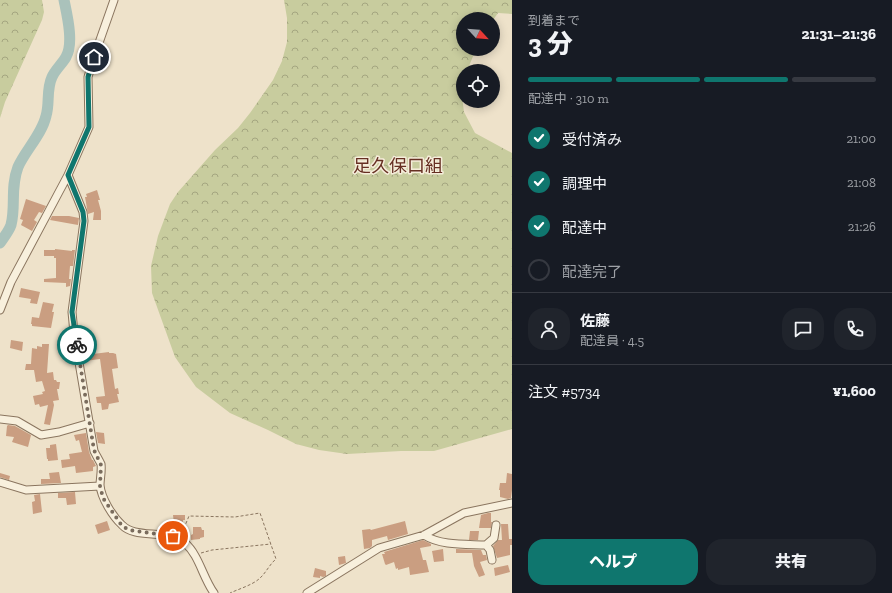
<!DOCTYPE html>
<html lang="ja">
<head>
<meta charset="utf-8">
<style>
  :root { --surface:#171b24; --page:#20242c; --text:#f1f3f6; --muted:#9ea1a6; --line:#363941; --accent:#0f766e }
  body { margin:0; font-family:"Zilla Slab","Noto Sans JP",serif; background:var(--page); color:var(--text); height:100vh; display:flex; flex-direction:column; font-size:15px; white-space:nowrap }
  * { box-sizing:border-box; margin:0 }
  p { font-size:13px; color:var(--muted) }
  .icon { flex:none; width:22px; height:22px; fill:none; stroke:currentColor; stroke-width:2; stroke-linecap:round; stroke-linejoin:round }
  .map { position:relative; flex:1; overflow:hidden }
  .panel { display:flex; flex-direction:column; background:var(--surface); width:380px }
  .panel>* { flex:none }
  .needle { width:26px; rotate:116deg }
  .buttons { position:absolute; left:456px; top:12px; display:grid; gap:8px }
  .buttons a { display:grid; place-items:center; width:44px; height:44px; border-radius:50%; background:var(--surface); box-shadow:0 2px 10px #0003; font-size:20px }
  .pin { position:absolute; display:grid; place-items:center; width:34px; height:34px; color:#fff; margin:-17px; border:2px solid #fff; border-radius:50%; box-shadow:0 1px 4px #0007 }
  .courier { position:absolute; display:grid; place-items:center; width:40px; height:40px; margin:-20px; border:3px solid #0f766e; border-radius:50%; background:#fff; color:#222; box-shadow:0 1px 5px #0007 }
  .summary em { font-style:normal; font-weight:800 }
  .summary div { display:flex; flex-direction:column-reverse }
  .summary { display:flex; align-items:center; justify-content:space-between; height:68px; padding:0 16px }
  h1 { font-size:26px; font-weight:800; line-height:30px }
  .bar { display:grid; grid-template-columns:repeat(4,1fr); gap:6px 4px; align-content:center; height:48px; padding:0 16px }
  .bar i { height:5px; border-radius:3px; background:var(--line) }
  .bar .active { background:var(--accent) }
  .bar p { grid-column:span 4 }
  .line { display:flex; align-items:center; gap:10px; padding:0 16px; border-top:1px solid var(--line) }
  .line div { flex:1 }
  .round { display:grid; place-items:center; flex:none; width:42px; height:42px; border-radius:16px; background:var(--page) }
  ol { padding:0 16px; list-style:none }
  li { display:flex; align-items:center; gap:12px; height:44px }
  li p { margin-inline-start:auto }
  li .icon { padding:4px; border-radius:50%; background:var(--accent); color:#fff; stroke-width:4 }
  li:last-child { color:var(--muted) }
  li i { width:22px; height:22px; border:2px solid var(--line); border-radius:50% }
  .button { display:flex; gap:8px; margin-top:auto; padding:8px 16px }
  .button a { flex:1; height:46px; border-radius:16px; background:var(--accent); color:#fff; font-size:16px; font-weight:800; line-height:46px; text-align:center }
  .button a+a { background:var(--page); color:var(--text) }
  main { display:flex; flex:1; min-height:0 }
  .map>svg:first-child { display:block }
  .forest { fill:url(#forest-crowns) }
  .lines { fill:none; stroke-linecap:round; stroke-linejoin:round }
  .river { stroke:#aac2bb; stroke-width:11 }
  .building { fill:#ca9e81 }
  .minor-casing { stroke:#8a755f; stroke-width:9 }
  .path { stroke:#8a755f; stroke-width:1; stroke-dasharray:3 2; stroke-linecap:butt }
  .minor { stroke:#f8f0dd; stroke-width:7 }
  .done { stroke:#7a6c5d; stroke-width:4; stroke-dasharray:0 7.2 }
  .route { stroke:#0f766e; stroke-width:5 }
  .labels { text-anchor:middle; stroke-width:3; stroke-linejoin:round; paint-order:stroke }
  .quarter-label { font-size:18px; fill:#662f22; stroke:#f5edda }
</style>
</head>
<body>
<main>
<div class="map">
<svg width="512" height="593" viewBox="0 0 512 593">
  <defs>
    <pattern id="forest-crowns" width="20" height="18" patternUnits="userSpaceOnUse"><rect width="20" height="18" fill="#c8cc9e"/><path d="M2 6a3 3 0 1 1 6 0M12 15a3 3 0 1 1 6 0" fill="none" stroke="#a4a680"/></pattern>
  </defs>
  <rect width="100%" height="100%" fill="#eee2ca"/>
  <path class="forest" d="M0 0H42L44 12 42 20 5 102 0 118Z
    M284 0H512V14L498 13 493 20 463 19V49H476L467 71H463V83L461 89 464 112 475 133 512 153V429L434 451H401L347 454 319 450 296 444 268 430 230 413 196 387 175 357 152 293 151 266 158 236 170 204 178 192 215 150 238 128 250 113 273 80 282 61 287 42V18Z"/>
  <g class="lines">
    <path class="river" d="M0 243C4 237 9 231 11 225 16 206 10 188 18 167 25 151 42 134 46 116 50 103 46 90 52 77 55 70 62 64 66 57 74 43 67 15 64 0"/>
  </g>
  <path class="building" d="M97 190 100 200H98L101 211V220H93L94 212 88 214 85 197H87L86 194Z
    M26 199 46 206 42 213 39 212 34 220 37 222 32 231 21 225 23 220 20 219Z
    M52 216H69L79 218 78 225 50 220Z
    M55 249 72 251V250H75L73 266H70L69 279H71L70 286 66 287V283L44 282V279L56 278V258H54V256H44V250H55Z
    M21 288 40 292 37 304 30 303 31 299 19 297Z
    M43 302 54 304 52 312H54L51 328 32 326V324H31L32 317 39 318Z
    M11 340 23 342 22 351 10 348Z
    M42 344H49L47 373 53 372 54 380H56L57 382H60L59 389H57L59 400 53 401 54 405 50 425 44 424 48 405 40 407 39 404 35 405 33 396 43 394 42 392 45 391 42 381 36 382 34 370H25L26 364H31L32 348 37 349V346L42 347Z
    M109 352V353H113L116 354 118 368 112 369 115 389 118 388 119 394H117L119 402 109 404 108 409 102 410 101 403H97L96 397 105 396 100 359 85 361V355Z
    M8 425 15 426 31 435 28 447 12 442 14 437 6 436 7 426Z
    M96 432 104 433 105 444 98 443Z
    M86 433 89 452 92 460H93L96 466 93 467V471L76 473 75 466 62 468 61 460 70 459 69 454 82 452 79 440 76 441 74 435Z
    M56 444 58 460 48 461V459H47L46 448H50V445Z
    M59 472 61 483 41 484V479H50L49 473Z
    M0 473 10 476 9 480 0 477Z
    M507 473 512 474V490L511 498 508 499 500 497V490H499L500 483H506Z
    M75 492 76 504 67 505 66 498H58V493Z
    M40 494 42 512 33 514 32 502 35 501 34 495Z
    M488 513H491V522H492L491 528H479L481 515Z
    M173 515H185V520H183V523H181L179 532 169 531 170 524H174Z
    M107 521 110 530 98 534 95 525Z
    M405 521 408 534 388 540 387 536 372 540V546L370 548 364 549 362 530 370 529 371 530Z
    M501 524H508L509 539H512V545H510V555L497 558 493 546 498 540H502Z
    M193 527H201L202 530H204V537L200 538V539L191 540V535L193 534Z
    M470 531H479L478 540H469Z
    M423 540 431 544V546L420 548 423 560H426L429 572 410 575 409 567 398 570V568L396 569 394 562 386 565 385 564 382 554H385L384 552Z
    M443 549 444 561 434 562 432 551Z
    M456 549 481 550 483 555H486L487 560 480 562 485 575 479 577 474 566 472 553H456Z
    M345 556 346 563 339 565 338 557Z
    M508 565 510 572 495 576 494 568Z
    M315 568 326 571V576L323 577 320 576V578L313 577Z"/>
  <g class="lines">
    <defs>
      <path id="minor" d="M68 175 83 212 84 221 72 312 74 333 94 451C96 455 99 460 101 464 102 471 100 479 100 485 101 498 113 517 122 525 135 539 167 529 185 543 199 555 203 578 214 593
        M0 310 11 282 68 175 89 127 88 77 94 57 114 0
        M0 419 17 421 41 435 59 432 90 423
        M0 482 26 490 100 486
        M424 535C441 546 466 544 486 545L494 538 496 525
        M486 545 490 550 492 560
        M307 593 379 548 424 535 464 513 512 503"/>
    </defs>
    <use href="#minor" class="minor-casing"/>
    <path class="path" d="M182 533 189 516 235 517 260 513 276 559C269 565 266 573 259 579 252 585 239 589 230 593
      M201 553 212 550 271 544"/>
    <use href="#minor" class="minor"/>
  </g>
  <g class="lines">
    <path class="done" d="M77 345 94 450 101 465 100 486 103 498 122 526 129 530 173 536"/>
    <path class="route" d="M77 345 72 312 84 221 83 212 68 175 89 127 88 77 94 57"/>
  </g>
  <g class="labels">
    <g class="quarter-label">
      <text x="398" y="172">足久保口組</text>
    </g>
  </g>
</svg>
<div class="buttons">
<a><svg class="needle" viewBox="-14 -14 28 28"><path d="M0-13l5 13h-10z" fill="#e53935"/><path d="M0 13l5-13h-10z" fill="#9ea1a6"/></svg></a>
<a><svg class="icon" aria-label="locate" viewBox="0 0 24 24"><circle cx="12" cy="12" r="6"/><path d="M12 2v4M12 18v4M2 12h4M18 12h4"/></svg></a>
</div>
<div class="pin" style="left:173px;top:536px;background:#ea580c"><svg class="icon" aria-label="bag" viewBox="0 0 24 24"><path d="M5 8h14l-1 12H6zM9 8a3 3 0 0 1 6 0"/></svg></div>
<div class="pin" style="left:94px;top:57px;background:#1f2937"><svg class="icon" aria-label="home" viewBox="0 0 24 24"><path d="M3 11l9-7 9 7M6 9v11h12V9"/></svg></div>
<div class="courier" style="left:77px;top:345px"><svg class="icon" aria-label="bike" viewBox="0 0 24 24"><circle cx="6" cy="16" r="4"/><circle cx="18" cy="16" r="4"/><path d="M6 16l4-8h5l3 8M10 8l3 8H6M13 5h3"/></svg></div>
</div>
<section class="panel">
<div class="summary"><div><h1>3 分</h1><p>到着まで</p></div><em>21:31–21:36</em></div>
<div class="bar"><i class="active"></i><i class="active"></i><i class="active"></i><i></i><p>配達中 · 310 m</p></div>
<ol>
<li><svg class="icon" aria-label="check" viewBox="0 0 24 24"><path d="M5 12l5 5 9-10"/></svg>受付済み<p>21:00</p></li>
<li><svg class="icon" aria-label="check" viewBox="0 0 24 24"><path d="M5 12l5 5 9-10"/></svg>調理中<p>21:08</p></li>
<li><svg class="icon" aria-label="check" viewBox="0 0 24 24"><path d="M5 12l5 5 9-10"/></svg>配達中<p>21:26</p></li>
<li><i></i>配達完了</li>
</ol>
<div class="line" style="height:72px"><a class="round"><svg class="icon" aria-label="person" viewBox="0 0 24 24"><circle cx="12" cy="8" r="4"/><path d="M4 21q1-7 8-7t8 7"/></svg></a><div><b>佐藤</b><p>配達員 · 4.5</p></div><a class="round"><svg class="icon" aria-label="chat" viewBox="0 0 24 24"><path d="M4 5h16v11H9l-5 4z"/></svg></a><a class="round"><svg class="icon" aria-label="phone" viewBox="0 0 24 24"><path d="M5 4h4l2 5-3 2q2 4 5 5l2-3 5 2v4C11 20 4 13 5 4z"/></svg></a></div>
<div class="line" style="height:52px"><div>注文 #5734</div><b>¥1,600</b></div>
<div class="button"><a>ヘルプ</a><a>共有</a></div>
</section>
</main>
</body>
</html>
